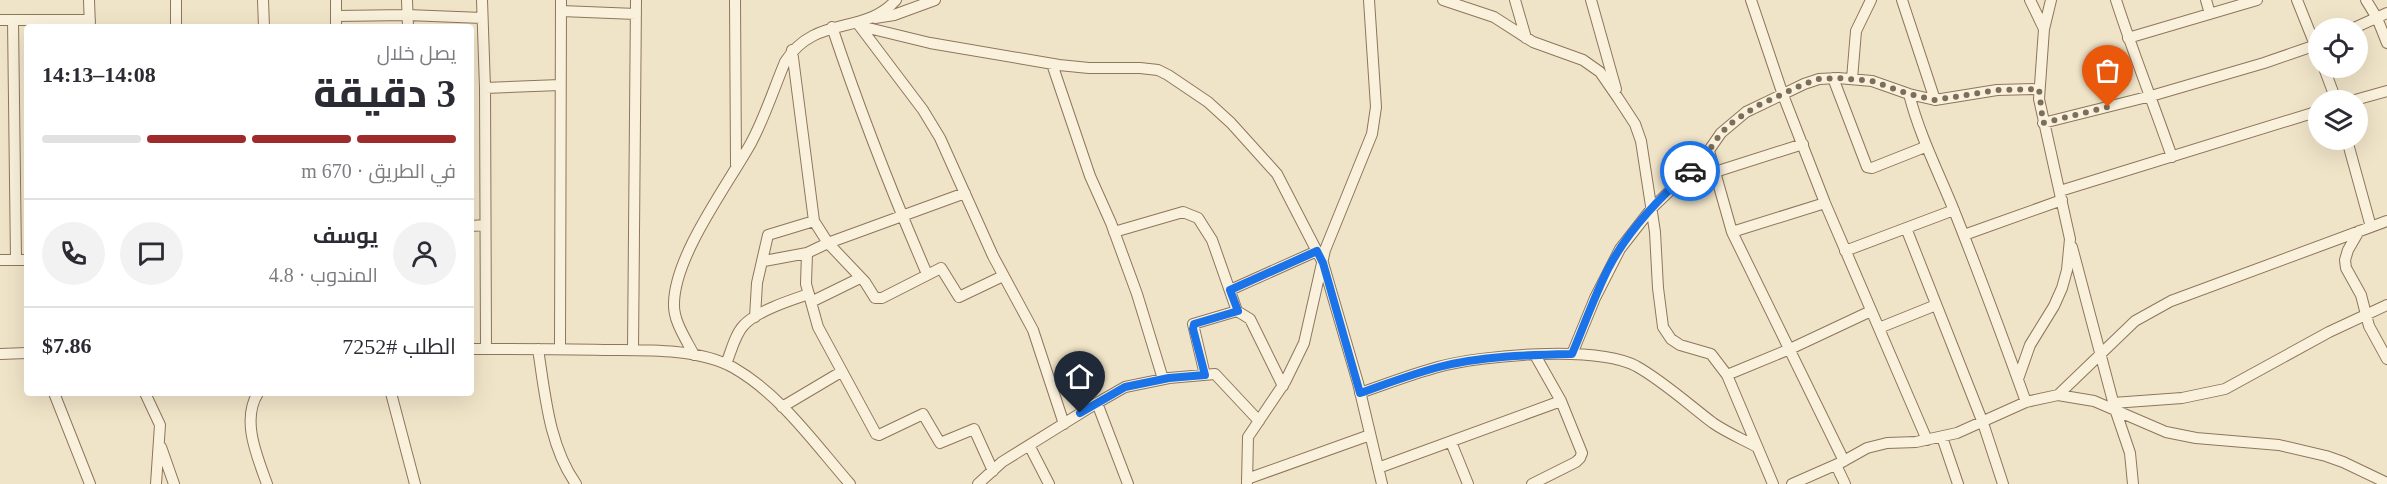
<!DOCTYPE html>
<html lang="ar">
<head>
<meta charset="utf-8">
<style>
  :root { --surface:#fff; --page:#f2f2f3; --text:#2b2b33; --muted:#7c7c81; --line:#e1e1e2; --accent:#9e2a2b }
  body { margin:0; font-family:"Times New Roman",Cairo,serif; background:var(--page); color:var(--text); direction:rtl; height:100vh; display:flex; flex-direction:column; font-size:22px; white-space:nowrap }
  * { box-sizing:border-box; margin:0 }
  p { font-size:20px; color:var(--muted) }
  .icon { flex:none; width:33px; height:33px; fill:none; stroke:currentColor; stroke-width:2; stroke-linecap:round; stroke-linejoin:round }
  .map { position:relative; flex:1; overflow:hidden; direction:ltr }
  .panel { position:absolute; left:24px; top:24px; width:450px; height:372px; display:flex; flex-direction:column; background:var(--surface); border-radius:6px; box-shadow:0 6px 24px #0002; direction:rtl }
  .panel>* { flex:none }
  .buttons { position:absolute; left:2308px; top:18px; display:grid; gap:12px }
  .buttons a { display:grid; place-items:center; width:60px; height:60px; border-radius:50%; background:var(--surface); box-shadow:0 6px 24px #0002; font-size:30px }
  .pin { position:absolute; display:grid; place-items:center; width:51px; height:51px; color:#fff; margin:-62px -26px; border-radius:50% 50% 50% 0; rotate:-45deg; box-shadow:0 0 6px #0007 }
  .pin .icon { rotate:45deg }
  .courier { position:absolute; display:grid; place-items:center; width:60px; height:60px; margin:-30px; border:4px solid #1a73e8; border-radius:50%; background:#fff; color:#222; box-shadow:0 2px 8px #0007 }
  .summary em { font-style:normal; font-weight:800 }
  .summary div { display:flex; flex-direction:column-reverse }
  .summary { display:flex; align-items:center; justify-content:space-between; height:102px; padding:0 18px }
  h1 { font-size:39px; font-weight:800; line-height:45px }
  .bar { display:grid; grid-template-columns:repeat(4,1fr); gap:9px 6px; align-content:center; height:72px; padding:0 18px }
  .bar i { height:8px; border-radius:4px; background:var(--line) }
  .bar .selected { background:var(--accent) }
  .bar p { grid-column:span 4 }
  .line { display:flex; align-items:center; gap:15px; padding:0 18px; border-top:2px solid var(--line) }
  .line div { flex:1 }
  .round { display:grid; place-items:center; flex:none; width:63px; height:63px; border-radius:32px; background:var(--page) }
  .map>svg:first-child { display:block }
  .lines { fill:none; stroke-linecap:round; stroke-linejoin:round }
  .minor-casing { stroke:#8d765c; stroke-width:12 }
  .minor { stroke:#faf1dc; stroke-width:10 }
  .done { stroke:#7c6e5b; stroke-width:6; stroke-dasharray:0 10.8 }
  .route { stroke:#1a73e8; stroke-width:8 }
</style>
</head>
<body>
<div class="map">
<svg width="2387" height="484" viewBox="0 0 2387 484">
  <rect width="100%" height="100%" fill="#f0e4c8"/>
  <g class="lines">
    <defs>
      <path id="minor" d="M89 0 90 27
        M176 0V27
        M263 0 264 27
        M336 0V27
        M407 0 408 27
        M482 0 485 88 486 349
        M735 0 736 165
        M1443 0 1494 17 1533 42 1583 60 1600 72 1618 98 1635 124 1641 141 1655 232 1658 288 1663 327 1671 339 1680 345 1711 354 1727 375 1773 484
        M1515 0 1526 38
        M1591 0 1616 89
        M1751 0 1783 95 1825 203 1927 440
        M1902 0 1935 100
        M2030 0 2044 29
        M2116 0C2133 53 2154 105 2172 157
        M2206 0 2210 14
        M2297 0 2319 55
        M2366 0 2377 18 2387 43
        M561 11 636 14
        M336 16 407 15 482 18
        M875 18 894 15 935 0
        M0 20H90
        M13 20 16 260
        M858 24 923 110 940 138 993 256 1033 330 1064 424
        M860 26 930 43 1059 65 1089 68H1140L1158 70 1168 75 1208 102 1231 123 1277 174 1323 263 1358 383 1382 484
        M832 27C860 111 892 193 927 274
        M2354 28 2387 13
        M2128 38 2257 0
        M792 50 814 221
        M1052 64 1090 176 1111 223 1137 294 1163 379
        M2324 68 2336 100
        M1833 78 1867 167 1872 168 1925 147
        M1852 79 1856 31 1871 0
        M485 88 560 85
        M1909 94C1920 137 1939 173 1955 213 1980 276 2003 338 2026 402
        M2355 100 2387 91
        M2043 123 2151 96 2264 63 2319 44
        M2347 140 2371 227
        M1709 151 1732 232 1844 461
        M1715 172 1803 144
        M2060 191 2319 111
        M471 226 485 225
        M1906 228 1983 423 2003 484
        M2359 231 2348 250 2345 260 2346 268 2361 295 2369 326 2387 359
        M1114 232 1183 212 1198 218 1212 240 1237 311 1250 319 1283 386
        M1732 232 1825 203
        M1964 235 2062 200
        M2072 247 2115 409 2130 453 2133 484
        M1845 251 1954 210
        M807 253 806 284 818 327 876 434 879 435 923 414 940 443 974 429 993 471
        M0 260H27
        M764 261 807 253 828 243 965 193
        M1230 290 1317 251
        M811 302 860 278
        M755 317 757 283 768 235 814 221 828 243 865 282 875 298H882L941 268 959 297 1003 276
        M1879 328 1936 305
        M471 349C515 349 559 349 604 350 643 350 699 348 734 368 781 395 815 444 850 484
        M538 349C545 394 549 446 576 484
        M560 349 561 0
        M633 350 636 0
        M0 354 27 353
        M1572 354 1595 298 1620 249 1652 208 1703 159 1721 133 1746 112 1804 84 1819 79 1838 78 1872 81 1909 94 1935 100 1997 90 2039 89
        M694 355C686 339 673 321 674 303 675 255 727 186 751 143 765 117 774 88 785 62 815 14 864 36 896 0
        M726 364C731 352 735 334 744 325 757 311 791 300 809 294
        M1205 375 1193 324 1237 311
        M1727 375 1790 349 1871 311
        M2018 379 2030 345 2054 306 2062 288 2067 270 2070 239 2039 99 2044 29 2051 0
        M54 393 90 484
        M145 393 160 425 156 484
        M258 393C241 420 257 456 267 484
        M391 393 415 484
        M1360 393C1386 384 1412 374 1438 367 1482 355 1595 345 1636 366 1663 381 1688 404 1713 423 1726 432 1742 439 1757 447
        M2058 395 2135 321 2171 301 2387 221
        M1097 403 1128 484
        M2113 403 2182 398 2225 389 2329 332 2387 305
        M782 407 841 372
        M1942 437 1958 484
        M1451 442 1468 484
        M161 447 174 484
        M1030 447 1049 484
        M1836 465 1845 484
        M1378 468 1561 401
        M1247 479 1370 435
        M978 484 1002 462 1097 403 1125 387 1169 378 1215 374 1259 421
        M1247 484 1248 437 1285 382 1304 343 1325 250 1372 134 1376 107 1369 0
        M1532 484 1576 462 1580 458 1582 453 1561 401 1535 355
        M1792 484 1842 462 1867 448 1887 443 1916 442 1957 433 2026 402 2058 395 2094 401 2166 432 2196 438 2279 445 2326 456 2343 462 2387 483"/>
    </defs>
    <use href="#minor" class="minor-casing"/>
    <use href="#minor" class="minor"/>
  </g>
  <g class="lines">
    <path class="done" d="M1690 171 1703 159 1721 133 1734 121 1757 106 1804 84 1819 79 1838 78 1872 81 1909 94 1935 100 1997 90 2039 89 2043 123 2108 107"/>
    <path class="route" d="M1080 413 1125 387 1169 378 1205 375 1193 329 1194 324 1238 311 1230 290 1317 251 1323 263 1360 393C1386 384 1412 374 1439 367 1482 356 1528 355 1572 354 1584 326 1594 297 1608 269 1627 232 1659 198 1690 171"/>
  </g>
</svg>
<div class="buttons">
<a><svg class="icon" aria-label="locate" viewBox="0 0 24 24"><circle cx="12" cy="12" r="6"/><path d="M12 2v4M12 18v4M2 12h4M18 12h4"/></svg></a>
<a><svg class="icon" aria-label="layers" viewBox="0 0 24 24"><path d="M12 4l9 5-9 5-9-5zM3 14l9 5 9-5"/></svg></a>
</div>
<div class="pin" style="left:2108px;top:107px;background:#ea580c"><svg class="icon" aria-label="bag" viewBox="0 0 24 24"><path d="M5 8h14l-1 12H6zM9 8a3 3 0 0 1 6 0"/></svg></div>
<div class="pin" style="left:1080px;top:413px;background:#1f2937"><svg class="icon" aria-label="home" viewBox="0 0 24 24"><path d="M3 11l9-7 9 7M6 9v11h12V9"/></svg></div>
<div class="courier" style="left:1690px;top:171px"><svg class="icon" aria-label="car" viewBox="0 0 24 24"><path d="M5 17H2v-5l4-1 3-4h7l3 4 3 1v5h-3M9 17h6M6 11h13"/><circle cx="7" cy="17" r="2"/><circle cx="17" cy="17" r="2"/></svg></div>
<section class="panel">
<div class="summary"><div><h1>3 دقيقة</h1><p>يصل خلال</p></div><em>14:08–14:13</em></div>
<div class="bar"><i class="selected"></i><i class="selected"></i><i class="selected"></i><i></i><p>في الطريق · 670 m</p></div>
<div class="line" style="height:108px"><a class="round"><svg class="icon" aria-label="person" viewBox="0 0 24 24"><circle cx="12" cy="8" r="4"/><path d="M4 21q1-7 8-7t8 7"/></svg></a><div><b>يوسف</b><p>المندوب · 4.8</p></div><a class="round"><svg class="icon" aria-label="chat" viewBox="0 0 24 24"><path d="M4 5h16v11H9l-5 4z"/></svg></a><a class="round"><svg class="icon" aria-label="phone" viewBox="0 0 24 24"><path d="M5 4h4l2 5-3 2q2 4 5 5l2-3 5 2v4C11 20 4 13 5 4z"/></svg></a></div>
<div class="line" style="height:78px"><div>الطلب #7252</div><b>$7.86</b></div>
</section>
</div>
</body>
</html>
